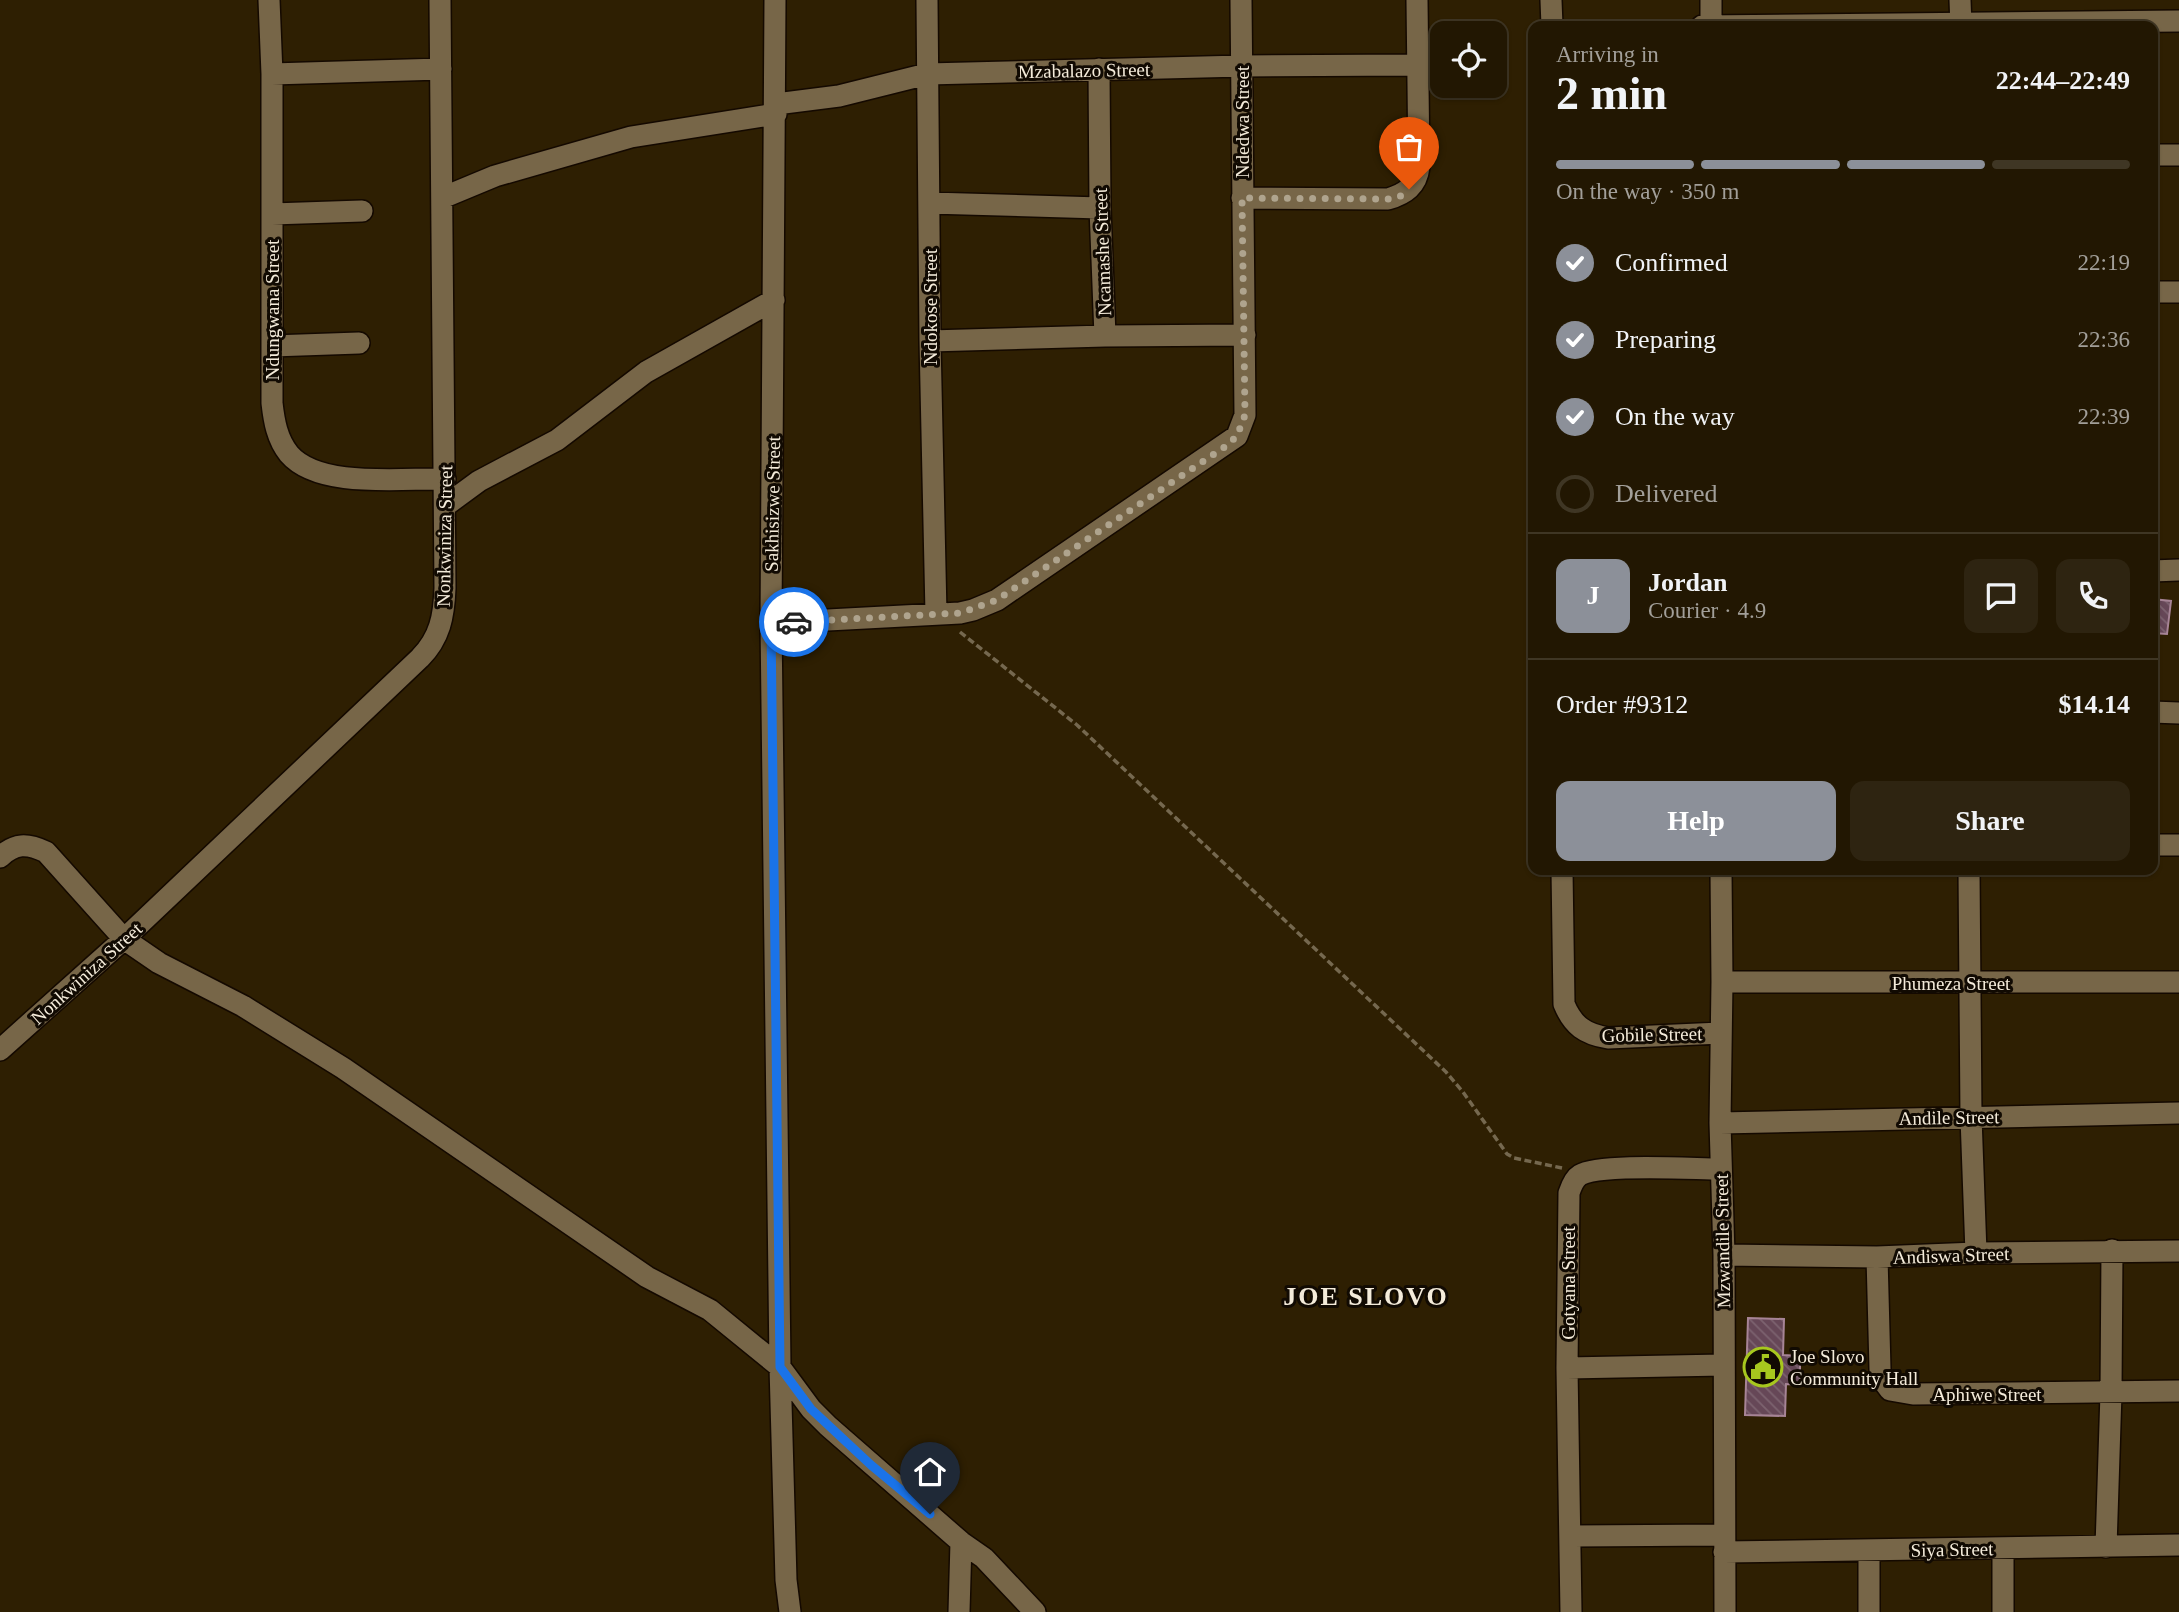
<!DOCTYPE html>
<html lang="en">
<head>
<meta charset="utf-8">
<style>
  :root { --surface:#221702; --page:#2e2411; --text:#f1f3f6; --muted:#a29f99; --line:#3f3624; --accent:#8c9099 }
  body { margin:0; font-family:Georgia,serif; background:var(--page); color:var(--text); height:100vh; display:flex; flex-direction:column; font-size:26px; white-space:nowrap }
  * { box-sizing:border-box; margin:0 }
  p { font-size:23px; color:var(--muted) }
  .icon { flex:none; width:38px; height:38px; fill:none; stroke:currentColor; stroke-width:2; stroke-linecap:round; stroke-linejoin:round }
  .map { position:relative; flex:1; overflow:hidden }
  .sheet { position:absolute; left:1528px; top:21px; width:630px; height:854px; display:flex; flex-direction:column; background:var(--surface); border-radius:14px; box-shadow:0 2px 5px #0004,0 0 0 2px var(--line) }
  .sheet>* { flex:none }
  .controls { position:absolute; left:1430px; top:21px; display:grid; gap:14px }
  .controls a { display:grid; place-items:center; width:77px; height:77px; border-radius:14px; background:var(--surface); box-shadow:0 2px 5px #0004,0 0 0 2px var(--line); font-size:35px }
  .pin { position:absolute; display:grid; place-items:center; width:60px; height:60px; color:#fff; margin:-72px -30px; border-radius:50% 50% 50% 0; rotate:-45deg; box-shadow:0 0 7px #0007 }
  .pin .icon { rotate:45deg }
  .courier { position:absolute; display:grid; place-items:center; width:70px; height:70px; margin:-35px; border:5px solid #1a73e8; border-radius:50%; background:#fff; color:#222; box-shadow:0 2px 9px #0007 }
  .summary em { font-style:normal; font-weight:600 }
  .summary div { display:flex; flex-direction:column-reverse }
  .summary { display:flex; align-items:center; justify-content:space-between; height:119px; padding:0 28px }
  h1 { font-size:46px; font-weight:600; line-height:52px }
  .bar { display:grid; grid-template-columns:repeat(4,1fr); gap:10px 7px; align-content:center; height:84px; padding:0 28px }
  .bar i { height:9px; border-radius:5px; background:var(--line) }
  .bar .active { background:var(--accent) }
  .bar p { grid-column:span 4 }
  .line { display:flex; align-items:center; gap:18px; padding:0 28px; border-top:2px solid var(--line) }
  .line div { flex:1 }
  .round { display:grid; place-items:center; flex:none; width:74px; height:74px; border-radius:14px; background:var(--page) }
  ol { padding:0 28px; list-style:none }
  li { display:flex; align-items:center; gap:21px; height:77px }
  li p { margin-inline-start:auto }
  li .icon { padding:7px; border-radius:50%; background:var(--accent); color:#fff; stroke-width:4 }
  li:last-child { color:var(--muted) }
  li i { width:38px; height:38px; border:4px solid var(--line); border-radius:50% }
  .action { display:flex; gap:14px; margin-top:auto; padding:14px 28px }
  .action a { flex:1; height:80px; border-radius:14px; background:var(--accent); color:#fff; font-size:28px; font-weight:600; line-height:80px; text-align:center }
  .action a+a { background:var(--page); color:var(--text) }
  .map>svg:first-child { display:block }
  .building { fill:url(#building-back-hatch); stroke:#a78496; stroke-width:2 }
  .lines { fill:none; stroke-linecap:round; stroke-linejoin:round }
  .minor-casing { stroke:#140900; stroke-width:24 }
  .path { stroke:#75684f; stroke-width:3.5; stroke-dasharray:7 3.5; stroke-linecap:butt }
  .minor { stroke:#776648; stroke-width:21 }
  .done { stroke:#afa48e; stroke-width:7; stroke-dasharray:0 12.6 }
  .route { stroke:#1a73e8; stroke-width:9 }
  .labels { text-anchor:middle; stroke-width:6; stroke-linejoin:round; paint-order:stroke }
  .street-label { font-size:19px; fill:#f4ebda; stroke:#110a02 }
  .poi-label { font-size:19px; fill:#f4ebda; stroke:#110a02; text-anchor:start }
  .district-label { font-size:26px; font-weight:bold; letter-spacing:2px; fill:#f4ebda; stroke:#110a02 }
</style>
</head>
<body>
<div class="map">
<svg width="2179" height="1612" viewBox="0 0 2179 1612">
  <defs>
    <pattern id="building-back-hatch" width="6" height="6" patternUnits="userSpaceOnUse" patternTransform="scale(1.75)"><rect width="6" height="6" fill="#664757"/><path d="M-1 5l2 2M0 0l6 6M5-1l2 2" fill="none" stroke="#7c626f"/></pattern>
  </defs>
  <rect width="100%" height="100%" fill="#2e1f02"/>
  <path class="building" d="M2152 599 2171 601 2167 634 2152 633Z
    M1748 1318 1784 1319 1783 1355 1800 1356V1385L1786 1384 1785 1416 1745 1415Z"/>
  <g class="lines">
    <defs>
      <path id="minor" d="M269 0 272 74V403C274 421 277 439 289 454 319 489 402 478 445 479
        M775 0 771 623 780 1367 811 1409 828 1426 961 1542 984 1558 1035 1612
        M927 0 930 341 936 614
        M1551 0 1552 26
        M1711 0V26
        M1960 0 1961 26
        M1702 26 2179 21
        M1099 69 1100 208 1105 336 1245 335
        M272 74 441 69
        M776 104 839 96 927 74 1242 66 1416 65
        M2152 155H2179
        M442 198 495 176 631 137 776 114
        M1242 198 1388 199C1405 194 1417 186 1419 167L1417 0
        M930 203 1100 208
        M272 214 362 211
        M2152 292H2179
        M930 341 1105 336
        M272 346 359 343
        M445 506 479 481 557 440 646 372 774 300
        M2152 571 2179 570
        M771 623 960 613 973 610 997 600 1237 436 1245 415 1241 0
        M2152 712 2179 713
        M2152 845H2179
        M0 857C15 843 27 843 46 852L124 939 159 963 243 1006 343 1068 647 1277 710 1310 780 1367 786 1580 790 1612
        M1562 870 1564 1004C1573 1026 1585 1034 1608 1038L1721 1033
        M1721 870 1722 982 1720 1123 1724 1255 1725 1612
        M1969 870 1971 1117 1976 1253
        M1722 982H2179
        M0 1050 124 939 420 658C440 638 444 616 445 588L440 0
        M1720 1123 2179 1113
        M1724 1255 1877 1257 1976 1253 2179 1251
        M1877 1257 1880 1369 1881 1378 1890 1390 1913 1394 2179 1391
        M1567 1368 1723 1365
        M1572 1536 1724 1535
        M2106 1547 2111 1393 2112 1250
        M1869 1550V1612
        M1724 1552 2179 1545
        M959 1612 961 1542
        M1571 1612 1567 1368 1569 1193C1571 1187 1575 1178 1580 1175 1600 1163 1693 1169 1720 1169
        M2003 1612V1549"/>
    </defs>
    <use href="#minor" class="minor-casing"/>
    <path class="path" d="M960 632 1077 725 1446 1072 1463 1092 1507 1154 1514 1158 1562 1168"/>
    <use href="#minor" class="minor"/>
  </g>
  <g class="lines">
    <path class="done" d="M794 622 960 613 997 600 1226 446 1237 436 1245 415 1242 198 1388 199 1401 196 1409 189"/>
    <path class="route" d="M794 622 771 623 780 1367 811 1409 871 1465 930 1514"/>
  </g>
  <defs>
    <symbol id="civic-ring" viewBox="-11 -11 22 22"><circle r="9.5" fill="#110a02" stroke="#a7c71e" stroke-width="1.5"/><path d="M-.6-6.5H3V-4.5H.6V-3L4-1V1h2V6H-6V1h2V-1L-.6-3ZM-1.2 2.5V6h2.4V2.5Z" fill="#a7c71e"/></symbol>
  </defs>
  <g fill-rule="evenodd">
    <use href="#civic-ring" x="1741" y="1345" width="44" height="44"/>
  </g>
  <g class="labels">
    <g class="street-label">
      <text transform="translate(1084 70) rotate(-1)" y="7">Mzabalazo Street</text>
      <text transform="translate(1242 122) rotate(-90)" y="7">Ndedwa Street</text>
      <text transform="translate(1102 252) rotate(-92)" y="7">Ncamashe Street</text>
      <text transform="translate(930 307) rotate(-90)" y="7">Ndokose Street</text>
      <text transform="translate(272 310) rotate(-90)" y="7">Ndungwana Street</text>
      <text transform="translate(772 504) rotate(-89)" y="7">Sakhisizwe Street</text>
      <text transform="translate(444 536) rotate(-89)" y="7">Nonkwiniza Street</text>
      <text transform="translate(86 973) rotate(-42)" y="7">Nonkwiniza Street</text>
      <text x="1951" y="990">Phumeza Street</text>
      <text transform="translate(1652 1034) rotate(-1)" y="7">Gobile Street</text>
      <text transform="translate(1949 1117) rotate(-1)" y="7">Andile Street</text>
      <text transform="translate(1722 1241) rotate(-91)" y="7">Mzwandile Street</text>
      <text transform="translate(1951 1255) rotate(-2)" y="7">Andiswa Street</text>
      <text transform="translate(1568 1283) rotate(-90)" y="7">Gotyana Street</text>
      <text x="1987" y="1401">Aphiwe Street</text>
      <text transform="translate(1952 1549) rotate(-1)" y="7">Siya Street</text>
    </g>
    <g class="poi-label">
      <text x="1790" y="1363">Joe Slovo<tspan x="1790" dy="22">Community Hall</tspan></text>
    </g>
    <g class="district-label">
      <text x="1366" y="1305">JOE SLOVO</text>
    </g>
  </g>
</svg>
<div class="controls">
<a><svg class="icon" aria-label="locate" viewBox="0 0 24 24"><circle cx="12" cy="12" r="6"/><path d="M12 2v4M12 18v4M2 12h4M18 12h4"/></svg></a>
</div>
<div class="pin" style="left:1409px;top:189px;background:#ea580c"><svg class="icon" aria-label="bag" viewBox="0 0 24 24"><path d="M5 8h14l-1 12H6zM9 8a3 3 0 0 1 6 0"/></svg></div>
<div class="pin" style="left:930px;top:1514px;background:#1f2937"><svg class="icon" aria-label="home" viewBox="0 0 24 24"><path d="M3 11l9-7 9 7M6 9v11h12V9"/></svg></div>
<div class="courier" style="left:794px;top:622px"><svg class="icon" aria-label="car" viewBox="0 0 24 24"><path d="M5 17H2v-5l4-1 3-4h7l3 4 3 1v5h-3M9 17h6M6 11h13"/><circle cx="7" cy="17" r="2"/><circle cx="17" cy="17" r="2"/></svg></div>
<section class="sheet">
<div class="summary"><div><h1>2 min</h1><p>Arriving in</p></div><em>22:44–22:49</em></div>
<div class="bar"><i class="active"></i><i class="active"></i><i class="active"></i><i></i><p>On the way · 350 m</p></div>
<ol>
<li><svg class="icon" aria-label="check" viewBox="0 0 24 24"><path d="M5 12l5 5 9-10"/></svg>Confirmed<p>22:19</p></li>
<li><svg class="icon" aria-label="check" viewBox="0 0 24 24"><path d="M5 12l5 5 9-10"/></svg>Preparing<p>22:36</p></li>
<li><svg class="icon" aria-label="check" viewBox="0 0 24 24"><path d="M5 12l5 5 9-10"/></svg>On the way<p>22:39</p></li>
<li><i></i>Delivered</li>
</ol>
<div class="line" style="height:126px"><b class="round" style="background:var(--accent);color:#fff">J</b><div><b>Jordan</b><p>Courier · 4.9</p></div><a class="round"><svg class="icon" aria-label="chat" viewBox="0 0 24 24"><path d="M4 5h16v11H9l-5 4z"/></svg></a><a class="round"><svg class="icon" aria-label="phone" viewBox="0 0 24 24"><path d="M5 4h4l2 5-3 2q2 4 5 5l2-3 5 2v4C11 20 4 13 5 4z"/></svg></a></div>
<div class="line" style="height:91px"><div>Order #9312</div><b>$14.14</b></div>
<div class="action"><a>Help</a><a>Share</a></div>
</section>
</div>
</body>
</html>
